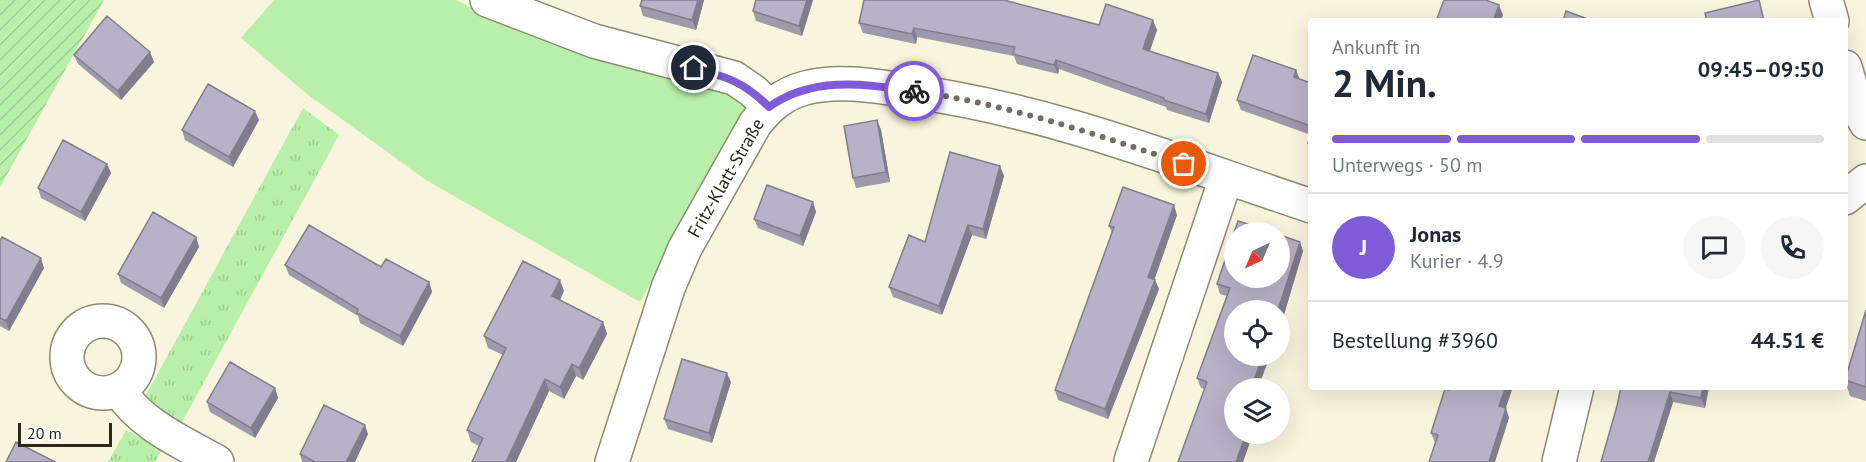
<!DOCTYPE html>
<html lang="de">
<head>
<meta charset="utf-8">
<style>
  :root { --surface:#fff; --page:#f6f6f7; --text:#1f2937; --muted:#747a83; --line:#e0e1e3; --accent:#7f5cd7 }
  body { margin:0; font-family:"PT Sans",sans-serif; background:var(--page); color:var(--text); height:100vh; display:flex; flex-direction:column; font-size:22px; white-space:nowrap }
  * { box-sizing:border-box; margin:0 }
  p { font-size:20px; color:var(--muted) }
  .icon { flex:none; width:33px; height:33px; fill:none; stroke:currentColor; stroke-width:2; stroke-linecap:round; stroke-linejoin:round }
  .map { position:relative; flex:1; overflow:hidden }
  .details { position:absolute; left:1308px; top:18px; width:540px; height:372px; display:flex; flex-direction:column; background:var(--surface); border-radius:6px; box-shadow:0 6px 24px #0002 }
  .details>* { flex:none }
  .needle { width:39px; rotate:224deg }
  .fabs { position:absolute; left:1224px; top:222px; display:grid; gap:12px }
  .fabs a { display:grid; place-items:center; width:66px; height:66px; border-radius:50%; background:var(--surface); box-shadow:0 6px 24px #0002; font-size:30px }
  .scale { position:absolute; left:18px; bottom:15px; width:94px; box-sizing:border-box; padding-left:6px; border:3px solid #2a281f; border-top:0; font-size:16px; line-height:21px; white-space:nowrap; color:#2a281f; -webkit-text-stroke:4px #fff; paint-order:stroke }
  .pin { position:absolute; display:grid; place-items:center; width:51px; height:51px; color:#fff; margin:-26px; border:3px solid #fff; border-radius:50%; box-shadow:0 2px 6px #0007 }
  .courier { position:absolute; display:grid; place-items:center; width:60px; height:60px; margin:-30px; border:4px solid #7f5cd7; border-radius:50%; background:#fff; color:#222; box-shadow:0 2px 8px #0007 }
  .headline em { font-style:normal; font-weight:800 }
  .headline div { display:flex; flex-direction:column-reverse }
  .headline { display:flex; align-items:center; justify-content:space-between; height:102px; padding:0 24px }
  h1 { font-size:39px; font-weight:800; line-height:45px }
  .bar { display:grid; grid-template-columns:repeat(4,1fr); gap:9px 6px; align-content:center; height:72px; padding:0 24px }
  .bar i { height:8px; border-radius:4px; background:var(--line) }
  .bar .current { background:var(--accent) }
  .bar p { grid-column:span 4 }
  .line { display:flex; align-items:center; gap:15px; padding:0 24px; border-top:2px solid var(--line) }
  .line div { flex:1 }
  .round { display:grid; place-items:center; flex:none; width:63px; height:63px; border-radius:32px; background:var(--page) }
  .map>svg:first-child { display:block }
  .grass { fill:url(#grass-tufts) }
  .park { fill:#b8efaa }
  .garden { fill:url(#garden-furrows) }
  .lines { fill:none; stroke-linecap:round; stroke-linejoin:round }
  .minor-casing { stroke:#8e8a75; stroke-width:36 }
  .minor { stroke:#fff; stroke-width:33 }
  .wall { fill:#9e99ac }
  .shaded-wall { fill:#817d8c }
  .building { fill:#b8b2c8; stroke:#817d8c; stroke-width:1.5 }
  .done { stroke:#726f61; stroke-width:6; stroke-dasharray:0 10.8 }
  .route { stroke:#7f5cd7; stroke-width:8 }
  .labels { text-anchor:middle; stroke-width:6; stroke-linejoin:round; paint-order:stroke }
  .street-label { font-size:18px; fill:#2a281f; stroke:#fff }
</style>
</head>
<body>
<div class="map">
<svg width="1866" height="462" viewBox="0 0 1866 462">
  <defs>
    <pattern id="grass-tufts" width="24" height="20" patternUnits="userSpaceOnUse" patternTransform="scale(1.5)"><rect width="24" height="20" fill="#b8efaa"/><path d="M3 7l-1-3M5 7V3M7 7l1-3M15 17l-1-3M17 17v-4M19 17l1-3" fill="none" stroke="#9ecd92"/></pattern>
    <pattern id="garden-furrows" width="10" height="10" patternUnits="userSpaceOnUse" patternTransform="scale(1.5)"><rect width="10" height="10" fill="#b8efaa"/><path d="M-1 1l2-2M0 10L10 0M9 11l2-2" fill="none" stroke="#9ecd92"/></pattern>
  </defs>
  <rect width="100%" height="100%" fill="#f9f4dc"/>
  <path class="grass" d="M303 108 339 135 181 424 160 410 146 395Z
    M126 430 162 450 155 462H108Z"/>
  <path class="park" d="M274 0H456L500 22 742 95 747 105 640 302 426 180 307 94 241 38Z"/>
  <path class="garden" d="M0 0H104L0 187Z"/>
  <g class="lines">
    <defs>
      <path id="minor" d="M487 0 594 41 734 78 753 91 769 107
        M1826 0 1832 21
        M1845 67 1856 105 1866 123
        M1845 198 1866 181
        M67 357a36 36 0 1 1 72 0a36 36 0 1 1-72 0Z
        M119 390C141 425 182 442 217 462
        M1131 461 1226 178
        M612 462 668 288 685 248 755 124C769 106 783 94 805 88 838 79 876 86 909 91 1048 110 1179 162 1311 206
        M1559 462 1577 387"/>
    </defs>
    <use href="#minor" class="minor-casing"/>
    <use href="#minor" class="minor"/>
  </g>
  <path class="wall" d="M642 0H704L696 30 643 16 640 6Z
    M813 0 802 36 756 21 753 11Z
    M859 23 1099 25 1157 30 1150 51 1218 73 1222 82 1209 123 1167 110 1166 107 1059 69 1058 74 1017 64 1014 56 917 37 916 44 863 33Z
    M74 55 154 62 121 100 78 64Z
    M1296 70 1299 79 1311 83V152L1308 143 1311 135 1241 110 1237 100Z
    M259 120 233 167 185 140 182 130Z
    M877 120 881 130 890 182 856 188 853 178Z
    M107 164 111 173 85 221 41 198 38 188Z
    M1000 166 1004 176 986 239 972 235 942 315 893 297 889 287 925 242Z
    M813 202 816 212 803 246 758 228 754 219Z
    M1177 215 1154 279 1155 280 1159 289 1108 419 1058 400 1055 390 1112 233 1109 226Z
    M196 237 199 247 164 308 121 283 118 274Z
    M0 241 44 268 9 331 0 326Z
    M1303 251 1280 328V310L1234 434 1252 436 1243 462H1178L1204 389 1201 388 1197 378 1227 296 1220 294 1217 284Z
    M285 265 381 267 429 282 432 292 403 346 360 323 358 316 289 275Z
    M564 291 560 300 603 322 607 334 583 380 576 376 564 399 549 391 516 462H472L479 446 471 442 467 430 503 355 488 348 484 336Z
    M1866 310V401L1850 396 1845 381V378Z
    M731 382 712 443 668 429 664 419Z
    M1513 387 1505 408 1509 418 1435 443 1431 433 1449 390Z
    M1621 387H1709L1705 408 1673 402 1654 462H1601L1617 406Z
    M275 388 278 398 255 438 210 412 207 402Z
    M368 434 355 462H302L300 454Z"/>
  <path class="shaded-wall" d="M698 0H704L696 30 692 20Z
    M807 0H813L802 36 799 26Z
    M1499 5 1503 15 1501 21H1493Z
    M1153 20 1157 30 1147 59 1143 49Z
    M914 28 917 37 916 44 912 34Z
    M150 52 154 62 121 100 118 91Z
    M1056 60 1059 69 1058 74 1054 65Z
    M1296 70 1300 80 1294 77Z
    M1218 73 1222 82 1209 123 1206 114Z
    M255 111 259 120 233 167 229 157Z
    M877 120 881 130 890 182 886 172Z
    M107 164 111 173 85 221 81 212Z
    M1000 166 1004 176 986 239 983 229Z
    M813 202 816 212 803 246 800 236Z
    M1174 205 1177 215 1152 287 1148 277Z
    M968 225 972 235 942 315 939 306Z
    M196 237 199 247 164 308 161 298Z
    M1300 242 1303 251 1280 328V310H1278Z
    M41 258 44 268 9 331 6 321Z
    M560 280 564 291 556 308 552 296Z
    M1155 280 1159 289 1108 419 1105 409Z
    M429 282 432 292 403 346 400 336Z
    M603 322 607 334 583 380 579 368Z
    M1263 356H1270L1258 388H1251Z
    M572 364 576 376 564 399 560 387Z
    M727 373 731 382 712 443 709 433Z
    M545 379 549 391 516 462H506Z
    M1506 387H1513L1503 416 1499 406Z
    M1703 387H1709L1705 408 1701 398Z
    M275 388 278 398 255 438 251 428Z
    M1670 392 1673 402 1654 462H1648Z
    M1506 408 1509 418 1495 462H1489Z
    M365 425 368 434 355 462H346Z
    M1246 434H1251L1252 436 1243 462H1236Z"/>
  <path class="building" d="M642 0H698L692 20 640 6Z
    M756 0H807L799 26 753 11Z
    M864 0H1004L1099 25 1106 4 1153 20 1143 49 1218 73 1206 114 1164 100V98L1056 60 1054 65 1013 54 1015 47 914 28 912 34 859 23Z
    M1444 0H1486L1499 5 1493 21H1436Z
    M1759 0 1764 21H1707L1705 13Z
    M1566 11 1593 21H1563Z
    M107 16 150 52 118 91 74 55Z
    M1253 55 1296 70 1294 77 1311 83V126L1237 100Z
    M208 84 255 111 229 157 182 130Z
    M877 120 886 172 853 178 844 126Z
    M1311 134V144L1308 143Z
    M63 140 107 164 81 212 38 188Z
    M950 152 1000 166 983 229 968 225 939 306 889 287 909 235 925 242Z
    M767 185 813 202 800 236 754 219Z
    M1123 187 1174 205 1148 277 1155 280 1105 409 1055 390 1114 227 1109 226Z
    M153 212 196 237 161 298 118 274Z
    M1238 221 1273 232H1234V278H1280V235L1300 242 1278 310H1234V356H1263L1251 388H1234V434H1246L1236 462H1178L1207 382 1197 378 1230 288 1217 284Z
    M309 225 381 267 386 259 429 282 400 336 357 313 358 309 285 265Z
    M2 237 41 258 6 321 0 318V241Z
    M523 261 560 280 552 296 603 322 579 368 572 364 560 387 545 379 506 462H472L483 438 467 430 506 348 484 336Z
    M1866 310V387L1845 380Z
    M682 359 727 373 709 433 664 419Z
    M230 362 275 388 251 428 207 402Z
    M1450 387H1506L1499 406 1506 408 1489 462H1429L1438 435 1431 433 1445 389 1449 390Z
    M1621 387H1703L1701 398 1670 392 1648 462H1601L1617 406Z
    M324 405 365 425 346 462H315L300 454Z
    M16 442 55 462H6Z"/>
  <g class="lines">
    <path class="done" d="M914 91C1007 104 1095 134 1184 164"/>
    <path class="route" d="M694 68C727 77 744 82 769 107 813 76 863 84 914 91"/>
  </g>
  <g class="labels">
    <g class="street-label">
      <text transform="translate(726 178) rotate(-60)" y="6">Fritz-Klatt-Straße</text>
    </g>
  </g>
</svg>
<div class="fabs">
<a><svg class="needle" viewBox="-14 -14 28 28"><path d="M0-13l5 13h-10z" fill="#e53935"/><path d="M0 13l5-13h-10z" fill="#747a83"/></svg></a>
<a><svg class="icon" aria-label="locate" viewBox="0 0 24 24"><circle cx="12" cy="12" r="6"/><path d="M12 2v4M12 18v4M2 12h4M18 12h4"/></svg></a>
<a><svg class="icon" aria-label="layers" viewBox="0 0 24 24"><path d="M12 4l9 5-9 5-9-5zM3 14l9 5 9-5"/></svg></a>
</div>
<div class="scale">20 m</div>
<div class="pin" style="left:1184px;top:164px;background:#ea580c"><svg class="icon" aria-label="bag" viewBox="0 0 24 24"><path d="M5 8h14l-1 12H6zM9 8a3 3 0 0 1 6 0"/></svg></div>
<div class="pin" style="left:694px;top:68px;background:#1f2937"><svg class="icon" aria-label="home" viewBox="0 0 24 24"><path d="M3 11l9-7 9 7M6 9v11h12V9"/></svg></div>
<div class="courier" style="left:914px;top:91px"><svg class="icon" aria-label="bike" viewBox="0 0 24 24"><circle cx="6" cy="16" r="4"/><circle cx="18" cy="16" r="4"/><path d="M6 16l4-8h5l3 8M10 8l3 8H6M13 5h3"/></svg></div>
<section class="details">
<div class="headline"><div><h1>2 Min.</h1><p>Ankunft in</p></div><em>09:45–09:50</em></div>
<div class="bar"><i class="current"></i><i class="current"></i><i class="current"></i><i></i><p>Unterwegs · 50 m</p></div>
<div class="line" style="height:108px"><b class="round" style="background:var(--accent);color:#fff">J</b><div><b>Jonas</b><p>Kurier · 4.9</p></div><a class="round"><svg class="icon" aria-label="chat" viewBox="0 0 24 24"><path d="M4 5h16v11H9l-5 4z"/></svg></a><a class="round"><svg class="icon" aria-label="phone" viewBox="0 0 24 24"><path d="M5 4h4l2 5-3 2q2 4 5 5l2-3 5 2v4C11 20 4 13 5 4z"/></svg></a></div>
<div class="line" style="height:78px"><div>Bestellung #3960</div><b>44.51 €</b></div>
</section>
</div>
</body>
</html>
